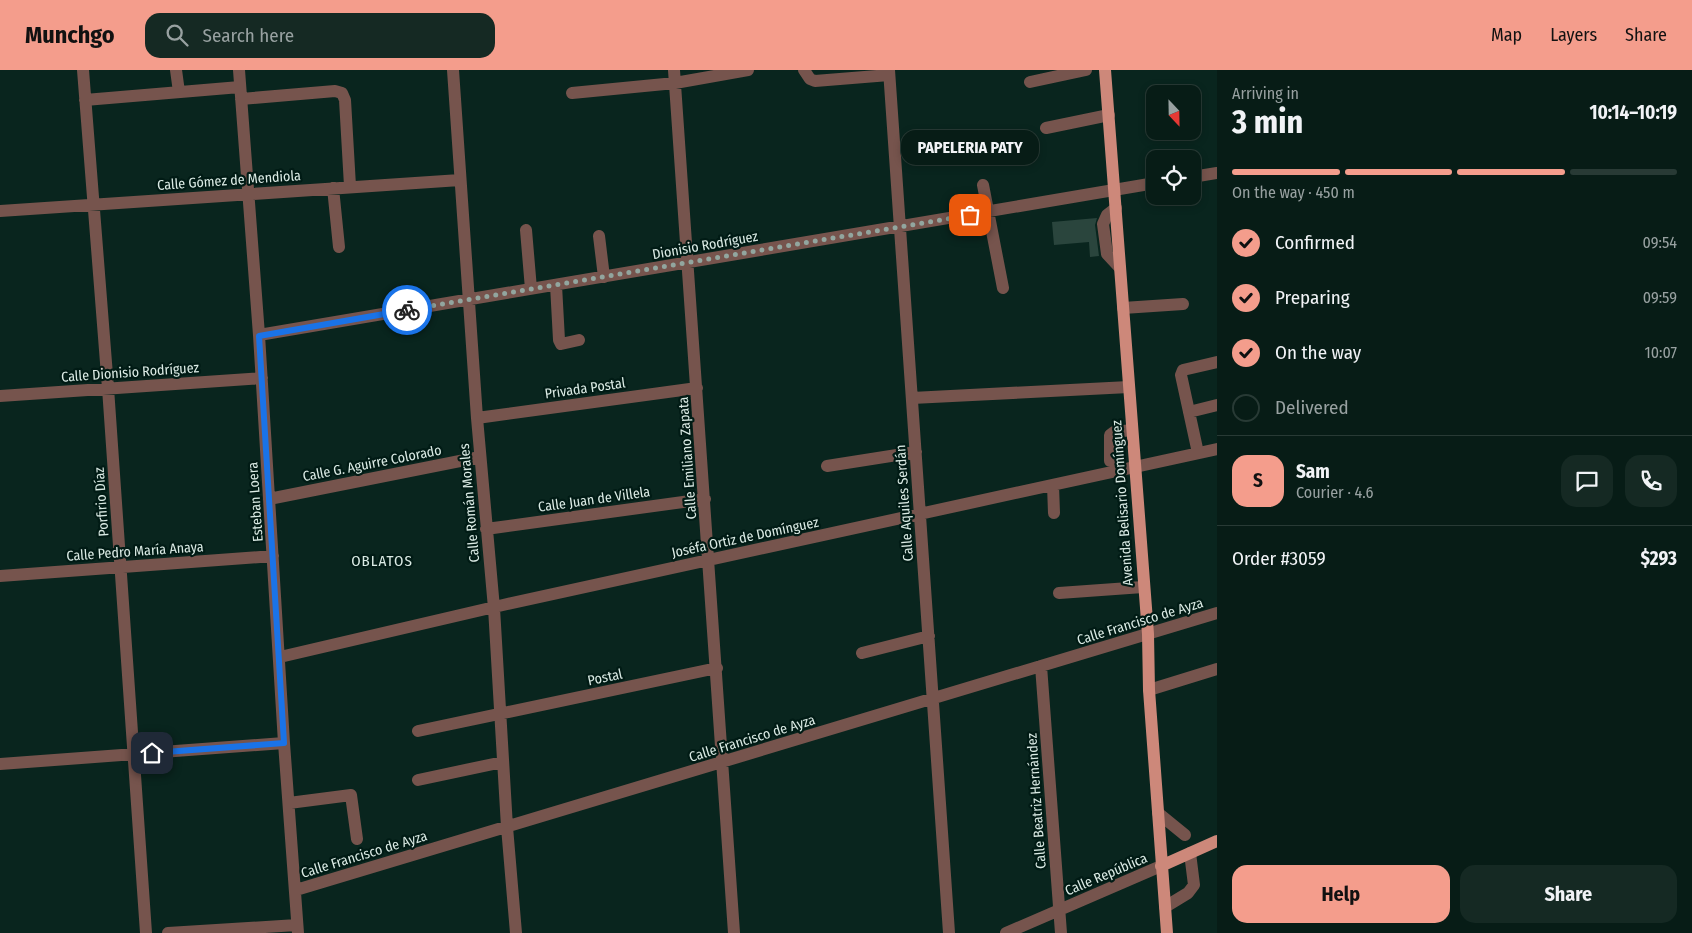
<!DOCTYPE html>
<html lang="en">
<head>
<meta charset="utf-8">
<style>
  :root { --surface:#071c16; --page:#152923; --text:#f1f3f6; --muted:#98a1a1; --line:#283a35; --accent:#f49d8c }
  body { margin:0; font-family:"Fira Sans Condensed",sans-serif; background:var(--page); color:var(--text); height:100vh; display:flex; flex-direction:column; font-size:19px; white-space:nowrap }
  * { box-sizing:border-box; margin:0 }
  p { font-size:16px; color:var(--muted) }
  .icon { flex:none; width:28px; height:28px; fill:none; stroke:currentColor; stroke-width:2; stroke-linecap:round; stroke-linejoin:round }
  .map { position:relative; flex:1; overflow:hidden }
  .drawer { display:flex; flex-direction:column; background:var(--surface); width:475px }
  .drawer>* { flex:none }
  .needle { width:32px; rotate:158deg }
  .fabs { position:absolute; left:1146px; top:15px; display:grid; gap:10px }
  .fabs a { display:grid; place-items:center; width:55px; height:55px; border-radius:10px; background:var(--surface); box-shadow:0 2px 8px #0003,0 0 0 1px var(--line); font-size:25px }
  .pin { position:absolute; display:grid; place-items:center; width:42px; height:42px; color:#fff; margin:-21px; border-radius:10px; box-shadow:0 2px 8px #0006 }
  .courier { position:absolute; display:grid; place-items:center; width:50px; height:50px; margin:-25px; border:4px solid #1a73e8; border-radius:50%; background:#fff; color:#222; box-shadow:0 1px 6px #0007 }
  .bubble { position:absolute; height:35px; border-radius:15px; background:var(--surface); box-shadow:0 2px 8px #0003,0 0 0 1px var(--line); font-size:16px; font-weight:700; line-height:35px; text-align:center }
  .overview em { font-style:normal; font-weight:700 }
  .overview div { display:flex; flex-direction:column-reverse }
  .overview { display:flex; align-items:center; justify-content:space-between; height:85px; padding:0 15px }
  h1 { font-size:32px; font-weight:700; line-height:38px }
  .bar { display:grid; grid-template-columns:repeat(4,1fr); gap:8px 5px; align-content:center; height:60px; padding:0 15px }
  .bar i { height:6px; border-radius:4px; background:var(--line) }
  .bar .active { background:var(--accent) }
  .bar p { grid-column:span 4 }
  .line { display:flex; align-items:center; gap:12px; padding:0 15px; border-top:1px solid var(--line) }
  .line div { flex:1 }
  .round { display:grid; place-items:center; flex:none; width:52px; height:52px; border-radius:15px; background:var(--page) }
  ol { padding:0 15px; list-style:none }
  li { display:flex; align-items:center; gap:15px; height:55px }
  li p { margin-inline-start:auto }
  li .icon { padding:5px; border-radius:50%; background:var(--accent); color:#111; stroke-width:4 }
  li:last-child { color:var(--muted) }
  li i { width:28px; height:28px; border:2px solid var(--line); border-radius:50% }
  .button { display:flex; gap:10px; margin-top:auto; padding:10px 15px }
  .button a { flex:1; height:58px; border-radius:15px; background:var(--accent); color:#111; font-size:20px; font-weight:700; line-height:58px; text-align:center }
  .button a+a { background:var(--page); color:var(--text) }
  header { display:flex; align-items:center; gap:30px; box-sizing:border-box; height:70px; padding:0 25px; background:var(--accent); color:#111 }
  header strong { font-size:24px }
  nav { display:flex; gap:28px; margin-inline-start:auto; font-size:18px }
  .search { width:350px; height:45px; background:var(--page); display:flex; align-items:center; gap:12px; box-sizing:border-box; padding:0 18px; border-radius:15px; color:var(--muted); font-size:19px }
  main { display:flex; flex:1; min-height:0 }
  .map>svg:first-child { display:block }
  .building { fill:#2a453d }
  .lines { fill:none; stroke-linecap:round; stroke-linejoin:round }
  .minor { stroke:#76544d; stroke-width:12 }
  .major { stroke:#cd887a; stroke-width:12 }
  .done { stroke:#92a69f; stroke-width:5; stroke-dasharray:0 9 }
  .route { stroke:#1a73e8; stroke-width:6 }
  .labels { text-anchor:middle; stroke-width:4.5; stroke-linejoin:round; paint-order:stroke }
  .street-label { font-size:14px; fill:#dbebe5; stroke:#011b15 }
  .neighbourhood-label { font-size:15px; letter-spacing:1px; fill:#dbebe5; stroke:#011b15 }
</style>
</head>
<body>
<header>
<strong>Munchgo</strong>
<div class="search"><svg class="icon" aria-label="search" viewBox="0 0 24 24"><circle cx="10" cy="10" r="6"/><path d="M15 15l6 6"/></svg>Search here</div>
<nav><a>Map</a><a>Layers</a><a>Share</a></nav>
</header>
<main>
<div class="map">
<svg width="1217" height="863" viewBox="0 0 1217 863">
  <rect width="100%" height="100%" fill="#09251e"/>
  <path class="building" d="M1097 148 1095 155 1099 186 1090 187 1089 172 1054 175 1052 152Z"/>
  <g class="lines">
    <path class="minor" d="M83 0 108 318 146 863
      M176 0 179 22
      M239 0 259 265 284 673 298 863
      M453 0 477 348 494 538 507 757 516 863
      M674 0 734 863
      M804 0 810 9 815 11 889 5
      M889 0 949 863
      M1030 12 1086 0
      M572 23 675 13 748 0
      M241 29 335 21 342 23 345 30 350 116
      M85 30 240 17
      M1046 58 1109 45
      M1192 107 1217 103
      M983 115 1003 218
      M333 118 339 177
      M1116 138 1107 145 1103 154 1107 184 1120 198
      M0 141 460 110
      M526 160 531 219
      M599 166 604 207
      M556 215 559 270 561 274 579 270
      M1123 238 1183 234
      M259 265 1155 113
      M0 326 262 308
      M912 328 1129 317
      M1189 342 1217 335
      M477 348 697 318
      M1198 383 1181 305 1183 300 1217 292
      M1110 391V365L1114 362 1132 360
      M827 396 916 382
      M1053 415 1054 443
      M269 429 480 387
      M486 459 705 429
      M0 506 273 486
      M1059 523 1143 517
      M862 583 929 566
      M280 587 503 535 1217 379
      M1041 596 1061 863
      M1149 620 1217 599
      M418 661 717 598
      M0 694 284 673
      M418 710 503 692
      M289 733 351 725 357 769
      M1158 743 1185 765
      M296 820 1217 543
      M1165 837 1188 823 1194 815 1190 783
      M168 863 297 855
      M1006 863 1161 796"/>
    <path class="major" d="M1105 0 1148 564 1149 620 1167 863
      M1161 796 1217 771"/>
  </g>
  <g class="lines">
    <path class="done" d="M407 240 970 145"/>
    <path class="route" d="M152 683 284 673 259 266 407 240"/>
  </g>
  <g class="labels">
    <g class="street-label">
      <text transform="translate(229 110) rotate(-4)" y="5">Calle Gómez de Mendiola</text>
      <text transform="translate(705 175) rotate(-10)" y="5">Dionisio Rodríguez</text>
      <text transform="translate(130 302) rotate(-4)" y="5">Calle Dionisio Rodríguez</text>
      <text transform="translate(585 318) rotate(-8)" y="5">Privada Postal</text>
      <text transform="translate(687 388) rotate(-94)" y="5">Calle Emiliano Zapata</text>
      <text transform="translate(372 393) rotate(-11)" y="5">Calle G. Aguirre Colorado</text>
      <text transform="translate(594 429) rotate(-8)" y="5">Calle Juan de Villela</text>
      <text transform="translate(101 432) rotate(-94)" y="5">Porfirio Díaz</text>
      <text transform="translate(255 432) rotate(-94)" y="5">Esteban Loera</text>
      <text transform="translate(469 433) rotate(-95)" y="5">Calle Román Morales</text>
      <text transform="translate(904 433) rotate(-94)" y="5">Calle Aquiles Serdán</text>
      <text transform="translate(1122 433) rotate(-94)" y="5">Avenida Belisario Domínguez</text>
      <text transform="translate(745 467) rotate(-12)" y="5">Joséfa Ortiz de Domínguez</text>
      <text transform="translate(135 481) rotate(-4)" y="5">Calle Pedro María Anaya</text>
      <text transform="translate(1140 551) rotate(-17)" y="5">Calle Francisco de Ayza</text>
      <text transform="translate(605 607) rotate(-12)" y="5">Postal</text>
      <text transform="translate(752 668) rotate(-17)" y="5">Calle Francisco de Ayza</text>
      <text transform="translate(1036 731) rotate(-94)" y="5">Calle Beatriz Hernández</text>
      <text transform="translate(364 784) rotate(-17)" y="5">Calle Francisco de Ayza</text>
      <text transform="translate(1106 804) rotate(-23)" y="5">Calle República</text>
    </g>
    <g class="neighbourhood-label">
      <text x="382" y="496">OBLATOS</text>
    </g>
  </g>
</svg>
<div class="fabs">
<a><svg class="needle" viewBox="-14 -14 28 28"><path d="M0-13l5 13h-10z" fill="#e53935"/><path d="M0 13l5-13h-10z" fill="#98a1a1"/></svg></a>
<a><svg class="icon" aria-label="locate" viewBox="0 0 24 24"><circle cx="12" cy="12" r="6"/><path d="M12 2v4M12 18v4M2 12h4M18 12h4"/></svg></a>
</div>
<div class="pin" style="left:970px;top:145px;background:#ea580c"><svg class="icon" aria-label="bag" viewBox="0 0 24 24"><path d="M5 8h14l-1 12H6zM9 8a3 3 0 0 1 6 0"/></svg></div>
<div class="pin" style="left:152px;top:683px;background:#1f2937"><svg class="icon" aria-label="home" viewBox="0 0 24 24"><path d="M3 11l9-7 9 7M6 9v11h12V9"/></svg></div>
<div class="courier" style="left:407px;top:240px"><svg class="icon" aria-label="bike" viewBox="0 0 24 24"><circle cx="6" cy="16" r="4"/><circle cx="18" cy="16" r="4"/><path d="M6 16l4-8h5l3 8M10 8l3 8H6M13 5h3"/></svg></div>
<div class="bubble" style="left:901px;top:60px;width:138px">PAPELERIA PATY</div>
</div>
<section class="drawer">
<div class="overview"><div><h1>3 min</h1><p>Arriving in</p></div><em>10:14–10:19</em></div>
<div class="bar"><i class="active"></i><i class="active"></i><i class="active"></i><i></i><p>On the way · 450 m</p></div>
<ol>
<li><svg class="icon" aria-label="check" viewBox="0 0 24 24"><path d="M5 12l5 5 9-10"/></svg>Confirmed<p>09:54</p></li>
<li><svg class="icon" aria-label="check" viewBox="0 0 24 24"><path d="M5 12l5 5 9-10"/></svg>Preparing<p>09:59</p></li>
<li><svg class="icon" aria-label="check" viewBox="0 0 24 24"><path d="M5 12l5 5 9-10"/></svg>On the way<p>10:07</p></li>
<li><i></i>Delivered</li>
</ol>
<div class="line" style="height:90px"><b class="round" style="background:var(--accent);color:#111">S</b><div><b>Sam</b><p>Courier · 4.6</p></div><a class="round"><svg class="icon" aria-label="chat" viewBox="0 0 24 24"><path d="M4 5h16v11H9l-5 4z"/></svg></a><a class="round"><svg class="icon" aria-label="phone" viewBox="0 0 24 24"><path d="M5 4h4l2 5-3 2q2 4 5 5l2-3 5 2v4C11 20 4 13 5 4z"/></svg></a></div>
<div class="line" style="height:65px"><div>Order #3059</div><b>$293</b></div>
<div class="button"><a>Help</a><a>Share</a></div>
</section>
</main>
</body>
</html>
